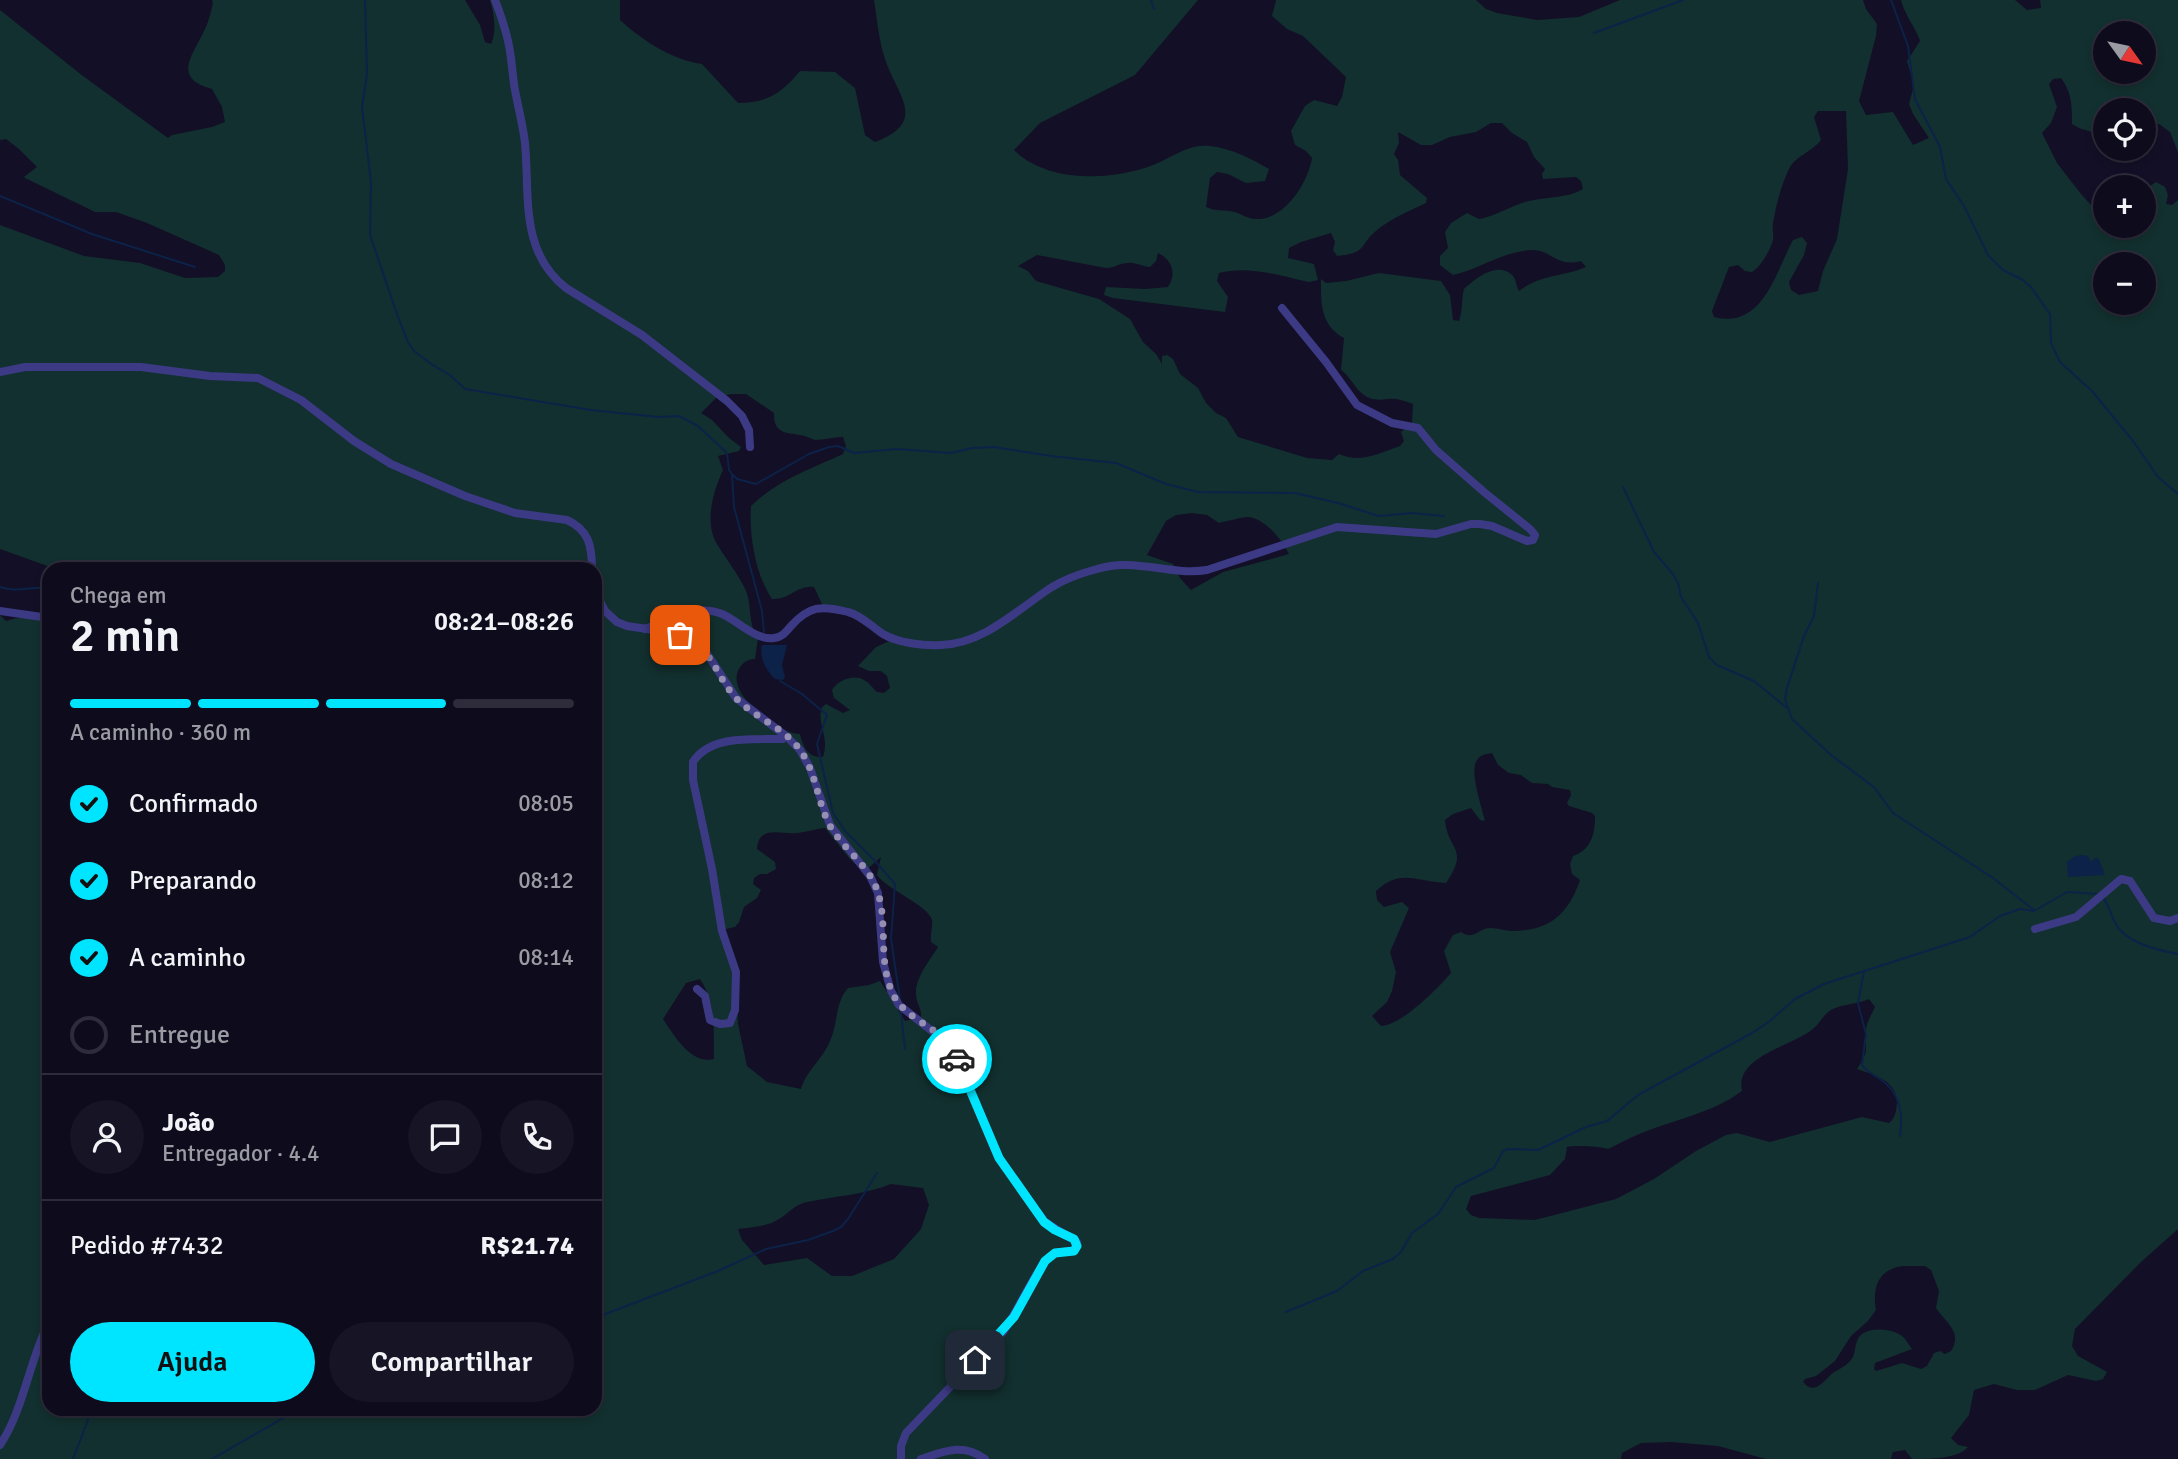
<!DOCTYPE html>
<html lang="pt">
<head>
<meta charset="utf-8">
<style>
  :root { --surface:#0e0b1c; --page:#171425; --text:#f1f3f6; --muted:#9b9ba3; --line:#2e2b3b; --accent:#00e5ff }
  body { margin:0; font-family:Signika,sans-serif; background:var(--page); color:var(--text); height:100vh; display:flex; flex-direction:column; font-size:26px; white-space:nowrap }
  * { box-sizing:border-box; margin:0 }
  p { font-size:23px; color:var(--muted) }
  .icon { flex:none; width:38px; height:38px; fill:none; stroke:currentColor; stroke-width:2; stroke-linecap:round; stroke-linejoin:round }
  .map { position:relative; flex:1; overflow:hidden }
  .drawer { position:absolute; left:42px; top:562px; width:560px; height:854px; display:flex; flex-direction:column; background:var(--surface); border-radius:21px; box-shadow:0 4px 10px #0003,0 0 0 2px var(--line) }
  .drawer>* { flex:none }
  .needle { width:46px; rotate:123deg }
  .tools { position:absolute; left:2093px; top:21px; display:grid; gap:14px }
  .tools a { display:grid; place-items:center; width:63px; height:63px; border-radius:50%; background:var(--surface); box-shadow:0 4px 10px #0003,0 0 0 2px var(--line); font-size:35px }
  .pin { position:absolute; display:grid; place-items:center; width:60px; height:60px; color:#fff; margin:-30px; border-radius:14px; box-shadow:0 4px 10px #0006 }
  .courier { position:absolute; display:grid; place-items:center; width:70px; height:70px; margin:-35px; border:5px solid #00e5ff; border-radius:50%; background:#fff; color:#222; box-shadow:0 2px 9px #0007 }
  .summary em { font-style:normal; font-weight:600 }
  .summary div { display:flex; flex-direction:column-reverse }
  .summary { display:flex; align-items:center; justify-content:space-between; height:119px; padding:0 28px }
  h1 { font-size:46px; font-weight:600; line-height:52px }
  .bar { display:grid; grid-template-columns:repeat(4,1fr); gap:10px 7px; align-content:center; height:84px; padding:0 28px }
  .bar i { height:9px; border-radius:5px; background:var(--line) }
  .bar .active { background:var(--accent) }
  .bar p { grid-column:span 4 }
  .line { display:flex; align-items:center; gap:18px; padding:0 28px; border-top:2px solid var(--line) }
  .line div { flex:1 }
  .round { display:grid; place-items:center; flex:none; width:74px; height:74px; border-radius:37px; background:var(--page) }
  ol { padding:0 28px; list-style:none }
  li { display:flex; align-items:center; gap:21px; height:77px }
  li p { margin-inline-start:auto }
  li .icon { padding:7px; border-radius:50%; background:var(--accent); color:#111; stroke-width:4 }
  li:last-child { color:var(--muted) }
  li i { width:38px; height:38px; border:4px solid var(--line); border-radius:50% }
  .primary-button { display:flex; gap:14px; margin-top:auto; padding:14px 28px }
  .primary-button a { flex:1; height:80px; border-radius:42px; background:var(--accent); color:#111; font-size:28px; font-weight:600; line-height:80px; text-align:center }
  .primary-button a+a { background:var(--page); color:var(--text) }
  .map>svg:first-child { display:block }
  .green { fill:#12302f; fill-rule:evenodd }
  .water { fill:#0c2248 }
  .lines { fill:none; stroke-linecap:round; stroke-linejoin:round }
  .stream { stroke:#0c2248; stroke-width:2 }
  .minor { stroke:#3d3a85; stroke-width:8 }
  .done { stroke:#948fb3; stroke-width:7; stroke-dasharray:0 12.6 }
  .route { stroke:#00e5ff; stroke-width:9 }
</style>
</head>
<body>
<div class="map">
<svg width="2178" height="1459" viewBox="0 0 2178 1459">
  <rect width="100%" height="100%" fill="#130f26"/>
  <path class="green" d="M212 0H465L480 25 485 42 491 44C497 31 494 14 490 0H620V20C642 40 672 60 702 64L738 103C767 103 782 93 800 71L835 72 855 88 865 135 875 142C929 121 897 96 885 59 879 41 877 19 874 0H1198L1135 75 1040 123 1014 150C1047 183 1112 181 1153 165 1172 158 1187 144 1209 146 1231 148 1250 158 1269 169L1265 181 1246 183 1228 174 1217 172 1210 178 1206 207C1216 212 1224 209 1234 212 1240 213 1248 219 1255 219 1284 221 1308 183 1312 158L1306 151 1295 145 1291 131 1305 106 1314 100 1337 106 1342 97 1346 77 1303 36 1287 29 1272 16 1276 0H1476L1486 9 1497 13 1537 20 1579 17 1620 0H1863L1866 9 1877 24 1876 36 1859 101 1866 115 1893 112 1913 145 1929 138 1913 114 1909 104 1914 85 1907 61 1920 41C1915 26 1905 16 1901 0H2015L2027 10 2041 8 2040 0H2178V152L2170 132 2159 124 2147 125 2144 141V110H2105V137C2094 130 2083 132 2072 124 2072 106 2072 93 2061 78L2053 79 2049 84 2057 107 2051 123 2042 133 2057 163 2081 194 2092 206 2105 209V226H2144V212L2146 209 2144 205V190L2156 182 2165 187 2168 195 2166 204 2172 205 2178 200V1229L2141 1262 2075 1329 2072 1346 2078 1356 2107 1372 2103 1379 2096 1381 2068 1375 2035 1390H2017L1994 1384 1974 1390 1969 1415 1951 1438 1958 1445 1968 1447C1958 1459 1931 1459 1912 1459L1905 1450 1893 1452 1891 1459H1766L1718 1446 1671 1442 1641 1443 1622 1453 1621 1459H0V615L6 621C19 616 38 616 49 626V1409H595V569H56L0 549V225L84 256 140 263 185 278 218 277 225 271V265L219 255 147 223 116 212H95L25 178 24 177 37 167 19 149 6 139 0 140V10L83 76 168 138 172 135 212 127 225 122 222 107 212 89C171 78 193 55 205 29 209 21 211 11 213 3ZM2105 33H2144V72H2105ZM1818 111H1846L1848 169 1837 239 1823 271 1818 291 1799 295 1791 290 1789 282 1804 255 1807 243 1802 237 1793 240C1776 271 1763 330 1714 317L1712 311 1729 267 1738 265 1745 271 1752 272C1761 266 1770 251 1773 240 1774 235 1772 229 1773 223 1776 206 1781 185 1789 169 1795 156 1812 152 1821 140L1814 117ZM1491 123H1502L1512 133 1527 142 1534 157 1545 169 1542 174 1543 179 1576 177 1581 181 1583 189C1564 200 1542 196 1522 203 1507 208 1495 216 1479 219L1467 213 1451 223 1445 232 1448 248 1440 256V265L1453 275C1480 269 1502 252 1530 250 1552 249 1556 268 1581 261L1586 267C1563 277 1541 274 1519 291 1516 286 1516 278 1512 275 1497 261 1475 279 1464 289 1461 300 1463 310 1459 321L1453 320 1450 295 1441 281 1379 273 1346 281 1326 283 1321 279C1321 303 1320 325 1344 338L1341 370C1351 377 1354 388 1364 395 1375 403 1384 398 1396 399 1402 400 1408 402 1413 404L1412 423 1401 432 1404 441 1400 446C1379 453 1360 464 1339 454L1332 460 1307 458 1238 437 1226 418 1216 413 1206 403 1198 388 1180 374 1173 359 1167 355 1162 356V364L1156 354 1143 342 1130 319 1099 299 1036 281 1028 271 1018 266 1037 255 1106 268C1115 268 1119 263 1128 263 1136 262 1142 267 1150 267L1156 261 1158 253C1172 260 1177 273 1168 287L1145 289 1106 287 1104 295 1113 298 1225 312 1228 297 1217 281 1219 273C1248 265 1281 276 1309 282L1318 280 1314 264 1288 258 1289 248 1301 242 1331 233 1335 242 1333 250 1337 256C1368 253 1358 246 1377 230 1390 219 1411 210 1426 203L1427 198 1400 175 1398 160 1394 154 1399 143 1398 132 1421 145H1432L1450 137 1476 132ZM2105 264H2144V303H2105ZM731 394H746L774 413C773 436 790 432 805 436 809 437 811 439 815 440 824 440 834 437 843 437L846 446 843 454C811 469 777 480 751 506 749 535 755 574 772 599 791 600 796 585 814 587L823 606C855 603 870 621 894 639L876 647 858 666 869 671H881L887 676 890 688 884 693 877 692C872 688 870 683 864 680 854 674 838 680 832 690L834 698 850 710 843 713 826 704 822 707C816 725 830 735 823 757 808 758 803 747 800 734 779 734 720 691 741 666 745 661 749 659 755 659L758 638C748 626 752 605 746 591 739 575 726 559 717 544 704 522 713 492 723 470L718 456 739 451 741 447 728 437 712 420 701 413 716 398ZM1192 513 1207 515 1219 523C1228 521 1238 518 1247 517 1264 517 1282 540 1289 554L1223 572 1191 590 1180 578 1173 564 1147 555 1166 521 1176 515ZM1492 753 1498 765 1509 773 1521 775 1532 783 1548 784 1552 787 1570 790 1571 795 1567 803 1569 806 1592 813 1595 816C1595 834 1591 850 1573 856L1570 864 1572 874 1580 880C1568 914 1550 931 1512 931 1505 931 1498 928 1491 928 1478 928 1474 941 1461 932L1453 935 1444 951 1451 973C1437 989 1402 1025 1381 1026L1372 1016 1387 1002 1392 991 1396 972 1390 952 1409 908 1402 902 1384 907 1377 900 1376 891C1401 868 1416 882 1446 883 1470 847 1448 852 1445 820L1453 814 1471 808 1480 820 1485 821C1482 808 1469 771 1477 760 1480 755 1486 754 1492 753ZM825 828 849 858 864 872 881 857 877 875C889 891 928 905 932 920 933 926 930 935 931 942L938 947C930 960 915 978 916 994 916 1003 922 1009 921 1017L905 1021 880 981 869 985 848 988C835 1002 838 1024 830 1041 822 1060 806 1071 801 1089L767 1082 747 1066 738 1024 735 969 721 930 735 927 739 922 744 907 757 898 761 890 753 884 754 878 760 874H767L776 869 775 862 757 849C759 824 781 835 797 833 806 832 816 829 825 828ZM700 979C717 1005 713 1029 714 1059 691 1065 674 1035 663 1019L686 983ZM1869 999 1875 1007C1872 1014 1867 1021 1866 1029 1864 1050 1871 1048 1857 1069 1874 1075 1897 1080 1897 1103 1896 1111 1896 1117 1889 1123L1862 1117 1770 1142 1737 1133 1726 1135 1696 1151 1654 1179 1616 1199 1535 1220 1479 1218 1471 1215 1466 1209 1471 1196 1550 1175 1565 1159 1567 1147C1575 1145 1600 1146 1608 1149 1617 1145 1627 1139 1637 1135 1672 1120 1711 1114 1742 1091 1734 1056 1794 1046 1814 1028 1821 1022 1824 1013 1833 1009 1844 1004 1858 1004 1869 999ZM891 1184 923 1188 929 1205 921 1229 894 1259 852 1276H832L807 1258 764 1265 742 1240 738 1229C752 1227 767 1227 779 1219 789 1213 794 1205 807 1202 835 1196 864 1195 891 1184ZM1903 1266H1925L1931 1270 1939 1291 1936 1308C1946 1323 1963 1332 1951 1351L1945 1354 1940 1351 1934 1353 1927 1366 1921 1369 1902 1363 1876 1371 1874 1369 1875 1363 1912 1349C1909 1345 1906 1339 1902 1336 1892 1328 1864 1326 1858 1339 1854 1346 1856 1354 1851 1360 1846 1366 1839 1369 1833 1373 1823 1381 1815 1396 1803 1382L1805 1379 1816 1376 1835 1361 1851 1336 1868 1321 1876 1310C1872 1288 1878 1269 1903 1266Z"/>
  <path class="water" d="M762 645H787L782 665 785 677 783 680 775 679C766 670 759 658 762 645Z
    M2083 855 2088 856 2091 862 2096 857 2099 859 2105 875 2068 877 2067 862 2075 856Z"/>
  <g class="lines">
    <path class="stream" d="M365 0 367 75 362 107 371 182 370 235 398 317 408 342 414 351 431 364 450 375 465 389 591 410 658 417 679 416 698 426 727 453 729 470 732 474 734 507 762 611 764 632
      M1151 0 1154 9
      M1891 0 1908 46 1915 99 1940 147 1946 179 1964 206 1988 255 2003 270 2023 280 2031 287 2050 314 2051 343 2060 362 2092 391 2133 441 2158 477 2178 494
      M1594 33 1683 0
      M0 196 92 234 195 267
      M733 475 737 479 756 484 809 454 829 447 838 446 854 453 897 449 951 453 972 448 994 447 1051 456 1116 463 1166 484 1198 492 1295 493 1338 503 1379 516 1412 513 1444 516
      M1623 487 1654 552 1673 574 1678 583 1681 597 1698 623 1709 657 1717 665 1754 681 1787 708
      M1818 583 1814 616 1804 636 1787 688 1785 699 1792 719 1831 755 1874 787 1893 813 1993 878 2034 910
      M0 587C16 593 32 586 49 588
      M780 681 802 694 827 715 817 744 833 813 845 831 876 862 895 884 891 939 900 1000
      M2103 898C2110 906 2110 914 2115 923 2126 943 2157 950 2178 954
      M1864 971 1858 1003 1866 1034 1862 1065C1867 1072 1873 1074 1880 1079 1901 1093 1903 1113 1900 1136
      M901 1012 905 1049
      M1286 1312 1337 1291 1363 1271 1393 1259 1401 1252 1412 1233 1438 1214 1456 1187 1494 1168 1503 1151 1508 1149 1538 1150 1586 1127 1607 1121 1638 1095 1752 1033 1770 1021 1795 999 1824 984 1970 937 2000 916 2020 909 2034 911 2067 892 2098 894
      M595 1318 718 1271 766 1249 808 1240 833 1231 841 1227 848 1219 877 1173
      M73 1459 92 1409
      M212 1459 299 1409"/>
    <path class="minor" d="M495 0C500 13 505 27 508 41 512 57 512 74 515 90 518 107 523 125 525 143 530 194 519 251 566 288L642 335 727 401 742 416 749 430 750 447
      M0 372 25 367H141L210 376 258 378 301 400 354 441 391 464 465 496 515 513 567 520C589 530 592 546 592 569
      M595 591 605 611 617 622 627 626 680 634 698 643 706 652 736 698 786 736 800 750 810 768 830 825 870 876 878 893 883 962 891 991 899 1005 946 1042 956 1058 999 1158 1044 1221 1077 1242 1074 1251C1067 1252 1058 1251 1052 1255 1040 1261 1015 1316 1003 1332L906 1433 901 1446V1459
      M0 611 49 618
      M645 629C668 620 696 603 722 614 737 620 756 641 774 638 782 637 786 632 791 626 809 606 821 605 848 612 861 615 872 627 883 634 898 643 924 646 941 645 984 644 1018 609 1052 587 1065 579 1082 573 1097 569 1134 557 1170 576 1207 570L1337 527 1436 534 1471 524H1480L1492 526 1527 541 1533 540 1535 535 1530 529 1484 492 1436 450 1418 428 1392 423 1357 405 1326 362 1282 308
      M2035 929 2076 917 2121 879 2130 881 2154 918 2170 921 2178 918
      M697 989 705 996 710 1020 720 1024 730 1023 735 1010 736 972 722 931 712 869 693 780V762C711 734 754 740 783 739L786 736
      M0 1445C24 1409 29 1361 49 1322
      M921 1459C945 1451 963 1443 985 1459"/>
  </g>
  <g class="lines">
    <path class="done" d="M680 635C712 644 716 679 738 700 757 719 785 728 800 750 816 772 817 800 829 824 842 849 870 865 878 893 888 925 878 960 892 992 901 1013 921 1020 938 1034 947 1041 952 1050 957 1059"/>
    <path class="route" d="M957 1059 999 1158 1044 1222 1055 1230 1074 1239 1077 1246 1074 1251 1055 1253 1045 1261 1014 1317 975 1360"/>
  </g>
</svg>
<div class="tools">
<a><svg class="needle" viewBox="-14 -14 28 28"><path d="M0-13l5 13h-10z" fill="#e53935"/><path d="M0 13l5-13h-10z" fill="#9b9ba3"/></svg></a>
<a><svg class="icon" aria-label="locate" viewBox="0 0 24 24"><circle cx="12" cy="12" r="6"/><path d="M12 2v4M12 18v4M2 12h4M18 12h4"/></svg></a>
<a>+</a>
<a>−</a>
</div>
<div class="pin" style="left:680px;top:635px;background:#ea580c"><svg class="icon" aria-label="bag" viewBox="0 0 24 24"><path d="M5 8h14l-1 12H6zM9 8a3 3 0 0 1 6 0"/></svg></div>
<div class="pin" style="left:975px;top:1360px;background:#1f2937"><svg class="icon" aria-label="home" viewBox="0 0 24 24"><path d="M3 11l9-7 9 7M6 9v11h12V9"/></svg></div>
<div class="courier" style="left:957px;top:1059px"><svg class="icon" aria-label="car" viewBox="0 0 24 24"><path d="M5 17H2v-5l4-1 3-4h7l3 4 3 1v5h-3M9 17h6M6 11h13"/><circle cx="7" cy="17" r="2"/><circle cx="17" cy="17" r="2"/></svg></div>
<section class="drawer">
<div class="summary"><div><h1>2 min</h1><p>Chega em</p></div><em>08:21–08:26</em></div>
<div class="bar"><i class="active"></i><i class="active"></i><i class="active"></i><i></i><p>A caminho · 360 m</p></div>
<ol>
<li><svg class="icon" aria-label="check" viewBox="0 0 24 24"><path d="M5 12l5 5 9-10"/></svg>Confirmado<p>08:05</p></li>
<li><svg class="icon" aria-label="check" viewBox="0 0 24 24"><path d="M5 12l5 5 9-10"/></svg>Preparando<p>08:12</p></li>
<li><svg class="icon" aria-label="check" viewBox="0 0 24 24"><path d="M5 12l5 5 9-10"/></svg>A caminho<p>08:14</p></li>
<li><i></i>Entregue</li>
</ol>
<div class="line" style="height:126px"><a class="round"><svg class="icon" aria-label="person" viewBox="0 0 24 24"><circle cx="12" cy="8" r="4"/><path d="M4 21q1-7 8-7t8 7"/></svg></a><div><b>João</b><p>Entregador · 4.4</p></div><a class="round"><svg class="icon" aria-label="chat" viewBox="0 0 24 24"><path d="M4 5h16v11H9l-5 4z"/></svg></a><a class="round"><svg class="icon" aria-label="phone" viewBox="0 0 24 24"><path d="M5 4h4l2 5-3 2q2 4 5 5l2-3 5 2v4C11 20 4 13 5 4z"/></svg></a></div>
<div class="line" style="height:91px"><div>Pedido #7432</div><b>R$21.74</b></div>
<div class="primary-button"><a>Ajuda</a><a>Compartilhar</a></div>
</section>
</div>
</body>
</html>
